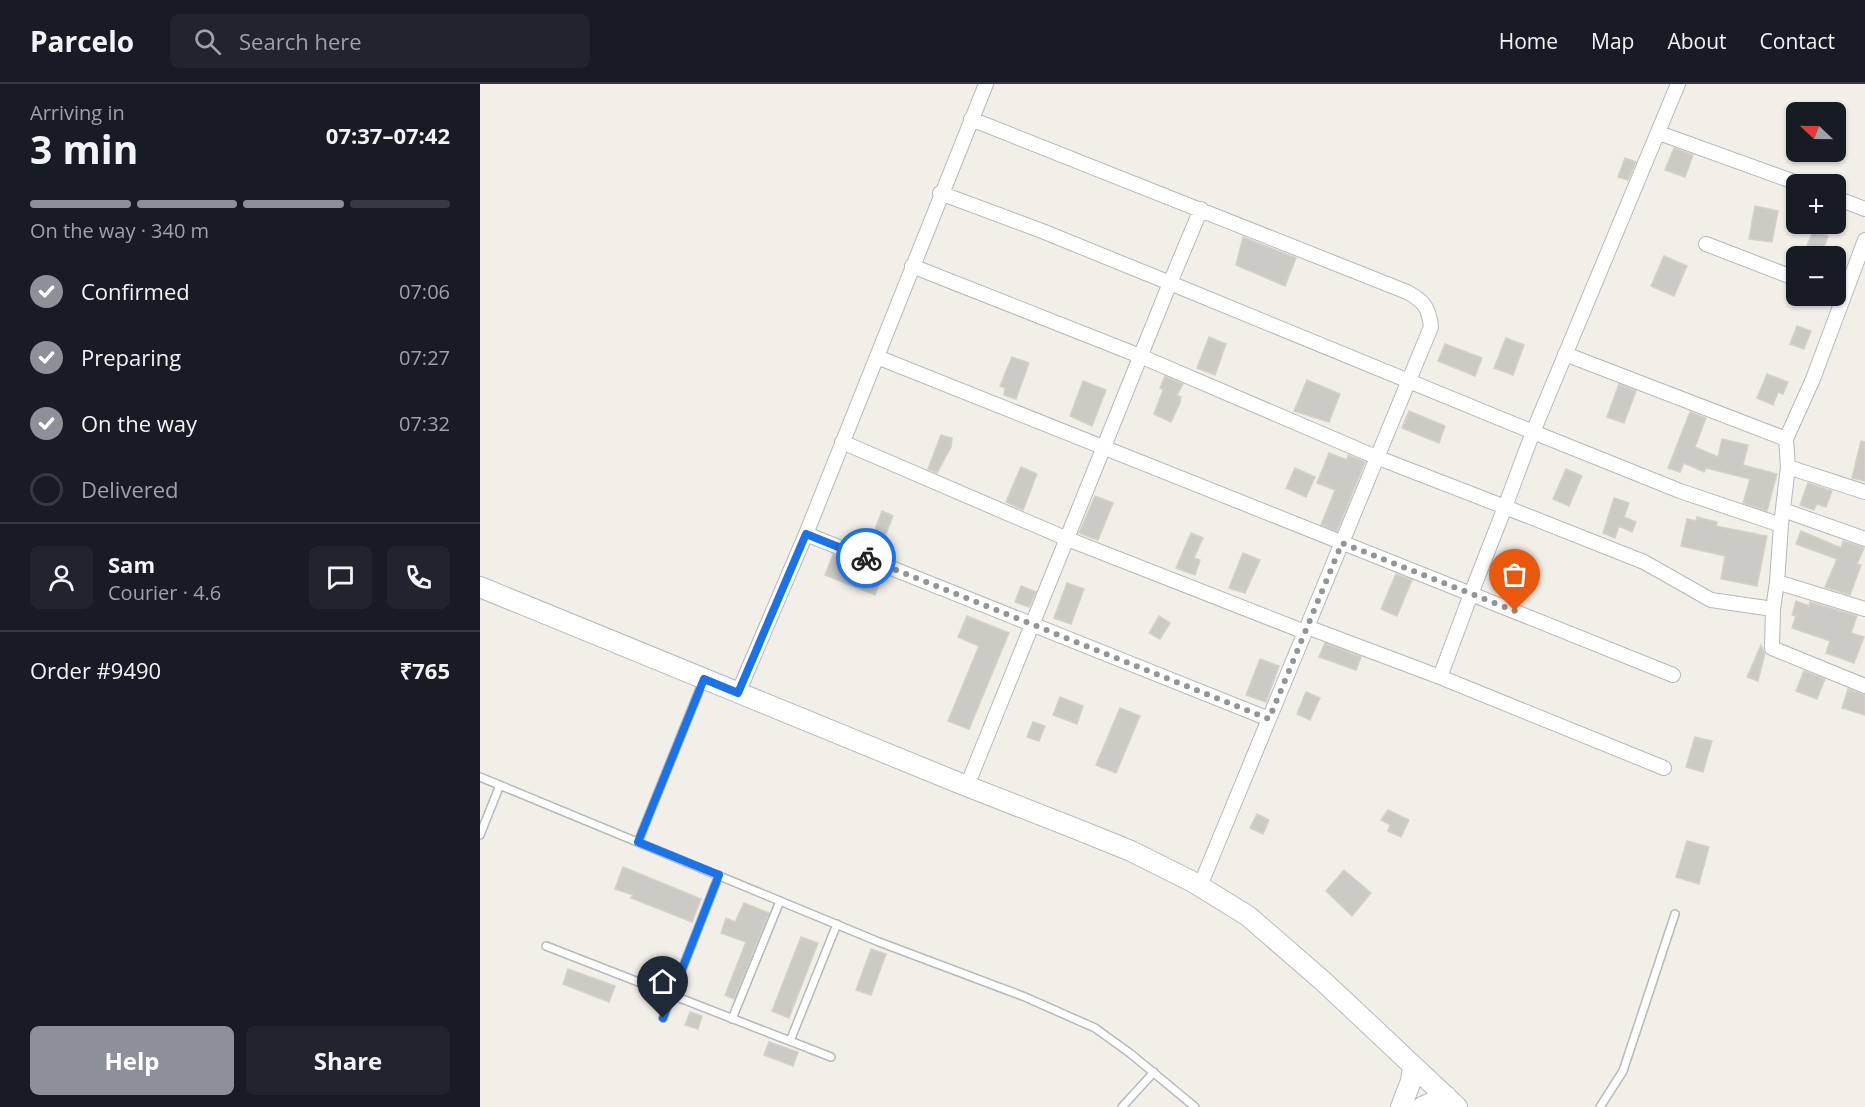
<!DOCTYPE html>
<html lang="en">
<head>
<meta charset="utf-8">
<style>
  :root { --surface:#171b24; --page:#20242c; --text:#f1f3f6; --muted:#9ea1a6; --line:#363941; --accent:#8c9099 }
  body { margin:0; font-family:"Open Sans",sans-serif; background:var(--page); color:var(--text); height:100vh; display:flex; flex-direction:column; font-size:22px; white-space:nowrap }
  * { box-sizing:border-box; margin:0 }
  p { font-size:20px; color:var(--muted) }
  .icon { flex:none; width:33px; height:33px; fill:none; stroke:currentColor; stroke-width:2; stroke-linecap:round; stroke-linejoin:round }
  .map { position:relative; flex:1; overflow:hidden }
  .drawer { display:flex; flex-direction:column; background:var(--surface); width:480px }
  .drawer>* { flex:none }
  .needle { width:39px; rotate:292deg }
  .buttons { position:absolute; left:1306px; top:18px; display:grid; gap:12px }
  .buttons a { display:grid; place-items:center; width:60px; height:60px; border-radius:9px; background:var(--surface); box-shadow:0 2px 4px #0004; font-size:30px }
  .pin { position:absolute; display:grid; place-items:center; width:51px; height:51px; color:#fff; margin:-62px -26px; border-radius:50% 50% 50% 0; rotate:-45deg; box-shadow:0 0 6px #0007 }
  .pin .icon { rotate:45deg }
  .courier { position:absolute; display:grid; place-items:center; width:60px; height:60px; margin:-30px; border:4px solid #1a73e8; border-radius:50%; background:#fff; color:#222; box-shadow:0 2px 8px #0007 }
  .headline em { font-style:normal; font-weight:700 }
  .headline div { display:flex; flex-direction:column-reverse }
  .headline { display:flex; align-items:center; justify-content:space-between; height:102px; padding:0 30px }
  h1 { font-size:39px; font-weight:700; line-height:45px }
  .bar { display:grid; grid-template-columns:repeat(4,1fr); gap:9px 6px; align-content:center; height:72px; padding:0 30px }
  .bar i { height:8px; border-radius:4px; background:var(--line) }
  .bar .current { background:var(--accent) }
  .bar p { grid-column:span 4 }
  .line { display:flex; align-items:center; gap:15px; padding:0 30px; border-top:2px solid var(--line) }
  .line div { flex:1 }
  .round { display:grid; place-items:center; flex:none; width:63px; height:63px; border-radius:9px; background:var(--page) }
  ol { padding:0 30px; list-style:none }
  li { display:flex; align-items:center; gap:18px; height:66px }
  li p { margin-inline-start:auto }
  li .icon { padding:6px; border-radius:50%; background:var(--accent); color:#fff; stroke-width:4 }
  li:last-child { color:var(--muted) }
  li i { width:33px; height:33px; border:3px solid var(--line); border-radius:50% }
  .button { display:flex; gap:12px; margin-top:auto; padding:12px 30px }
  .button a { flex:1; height:69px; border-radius:9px; background:var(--accent); color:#fff; font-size:24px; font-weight:700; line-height:69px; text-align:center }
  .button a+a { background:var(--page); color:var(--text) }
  header { display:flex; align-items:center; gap:36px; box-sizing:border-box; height:84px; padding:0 30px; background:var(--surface); border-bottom:2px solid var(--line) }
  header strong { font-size:28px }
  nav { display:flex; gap:33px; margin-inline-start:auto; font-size:21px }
  .search { width:420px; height:54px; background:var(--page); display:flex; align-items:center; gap:15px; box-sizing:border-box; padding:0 21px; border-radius:9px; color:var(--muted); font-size:22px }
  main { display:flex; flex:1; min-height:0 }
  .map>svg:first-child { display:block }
  .building { fill:#cccac5; stroke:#d6d1c6; stroke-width:1.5 }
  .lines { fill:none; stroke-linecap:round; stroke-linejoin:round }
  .service-casing { stroke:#b5b8bc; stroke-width:10 }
  .minor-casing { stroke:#b5b8bc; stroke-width:16 }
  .secondary-casing { stroke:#b6babf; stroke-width:22 }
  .service { stroke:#fff; stroke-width:7 }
  .minor { stroke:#fff; stroke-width:14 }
  .secondary { stroke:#fff; stroke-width:20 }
  .done { stroke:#929495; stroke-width:6; stroke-dasharray:0 10.8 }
  .route { stroke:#1a73e8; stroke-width:8 }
</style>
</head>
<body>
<header>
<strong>Parcelo</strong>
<div class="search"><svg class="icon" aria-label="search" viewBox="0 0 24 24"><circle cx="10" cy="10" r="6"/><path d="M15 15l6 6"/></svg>Search here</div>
<nav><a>Home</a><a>Map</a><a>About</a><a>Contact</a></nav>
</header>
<main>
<section class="drawer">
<div class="headline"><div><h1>3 min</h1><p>Arriving in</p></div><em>07:37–07:42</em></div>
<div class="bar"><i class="current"></i><i class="current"></i><i class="current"></i><i></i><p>On the way · 340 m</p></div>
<ol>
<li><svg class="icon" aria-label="check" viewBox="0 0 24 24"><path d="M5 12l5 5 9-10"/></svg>Confirmed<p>07:06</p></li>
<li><svg class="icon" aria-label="check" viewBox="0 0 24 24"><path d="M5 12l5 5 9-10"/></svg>Preparing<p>07:27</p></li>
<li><svg class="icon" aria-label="check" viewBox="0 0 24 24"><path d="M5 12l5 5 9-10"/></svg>On the way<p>07:32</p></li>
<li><i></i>Delivered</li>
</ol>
<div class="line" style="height:108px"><a class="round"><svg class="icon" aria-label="person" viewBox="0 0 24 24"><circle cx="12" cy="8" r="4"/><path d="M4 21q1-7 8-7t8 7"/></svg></a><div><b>Sam</b><p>Courier · 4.6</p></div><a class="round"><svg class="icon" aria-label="chat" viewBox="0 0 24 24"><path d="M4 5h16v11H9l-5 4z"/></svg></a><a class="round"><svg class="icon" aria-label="phone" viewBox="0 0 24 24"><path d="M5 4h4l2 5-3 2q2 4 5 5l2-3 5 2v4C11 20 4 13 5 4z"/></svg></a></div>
<div class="line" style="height:78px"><div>Order #9490</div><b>₹765</b></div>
<div class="button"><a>Help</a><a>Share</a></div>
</section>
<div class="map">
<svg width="1385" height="1023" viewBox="0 0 1385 1023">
  <rect width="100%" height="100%" fill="#f1efe8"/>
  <path class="building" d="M1194 64 1213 71 1205 93 1185 86Z
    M1145 74 1156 78 1148 96 1138 93Z
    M1275 122 1298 127 1292 158 1269 155Z
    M1333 147 1348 152 1341 172H1323Z
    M763 153 816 174 805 202 756 181Z
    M1184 172 1207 182 1194 212 1171 202Z
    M1317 242 1331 247 1324 265 1310 260Z
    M729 253 746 260 735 291 717 284Z
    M1026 254 1044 261 1033 291 1014 284Z
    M965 260 1002 274 995 292 958 277Z
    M532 273 549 279 536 315 524 311 525 304 520 302Z
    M1287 290 1308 298 1303 310 1298 308 1293 321 1277 314Z
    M685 292 703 300 697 311 701 313 700 319 691 338 674 330 683 306 680 304Z
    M827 296 860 310 849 338 814 327Z
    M603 297 626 306 612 342 590 332Z
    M1139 300 1156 307 1144 339 1127 333Z
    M929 327 965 342 959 359 922 344Z
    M1210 328 1226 334 1215 363 1238 373 1242 355 1268 361 1263 381 1297 390 1287 427 1263 419 1270 395 1226 384 1224 388 1204 379 1200 388 1188 384Z
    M461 351 472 354 471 363 457 389 448 385Z
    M1381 357 1385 358V397L1372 394Z
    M849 369 867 376 868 371 885 378 857 447 841 441 855 406 837 399Z
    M541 383 557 390 543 426 526 418Z
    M815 384 835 393 826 413 806 404Z
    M1086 385 1102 392 1089 422 1073 415Z
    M1328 399 1352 407 1346 423 1337 420 1334 426 1320 421Z
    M615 412 633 419 618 456 599 449Z
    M1134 414 1149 419 1144 433 1156 438 1152 448 1139 442 1135 454 1123 449Z
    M402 427 413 432 399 468 388 464Z
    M1217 433 1237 438 1236 442 1287 452 1277 502 1241 495 1245 472 1201 462 1207 435 1216 437Z
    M1321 447 1361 464 1363 457 1384 464 1377 480 1381 481 1370 511 1345 503 1357 475 1316 460Z
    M711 449 723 454 714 474 720 476 715 491 696 484Z
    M763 469 780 476 765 509 749 504Z
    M353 471 403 491 395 511 345 491Z
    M916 490 932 496 917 532 901 525Z
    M587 499 604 505 591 540 574 534Z
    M541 502 556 508 549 523 535 518Z
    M1316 517 1329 522 1330 518 1377 532 1371 549 1384 553 1374 579 1346 569 1350 557 1312 544 1316 532 1312 531Z
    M487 532 529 549 489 645 468 637 499 562 478 553Z
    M679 532 690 539 680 555 669 549Z
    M845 559 881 573 876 586 839 573Z
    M1281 561 1285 569 1278 597 1267 593Z
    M780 575 799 582 786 618 766 611Z
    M1324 587 1345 595 1337 615 1316 607Z
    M1368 605 1385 611V631L1362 624Z
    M826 608 840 614 830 636 817 630Z
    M580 613 603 622 597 640 573 631Z
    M640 624 660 632 636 689 616 681Z
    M553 638 565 642 559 657 547 653Z
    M1215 653 1232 657 1223 688 1206 683Z
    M908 726 929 736 921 753 908 747 910 741 901 736Z
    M777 730 789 736 783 750 770 744Z
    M1207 757 1229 763 1219 800 1196 793Z
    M143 783 221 815 212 838 151 814 153 811 135 805Z
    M864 786 891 809 872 832 846 807Z
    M264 819 289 829 254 915 245 911 266 858 241 849 246 834 255 838Z
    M321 853 338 859 309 934 292 927Z
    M391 865 406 870 391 911 376 906Z
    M88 885 135 902 129 918 83 900Z
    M210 928 222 932 218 945 205 941Z
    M289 958 318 968 313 982 284 971Z"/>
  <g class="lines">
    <defs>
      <path id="service" d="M0 693 399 858 545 913 615 944 651 970 715 1023
        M0 751 20 701
        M158 758 223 597
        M66 862 351 973
        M183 934 239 791
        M252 935 300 817
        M310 957 357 840
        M642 1023 674 988
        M1120 1023 1143 987 1195 830"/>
      <path id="minor" d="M491 35 927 208C944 217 949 224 951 243L720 802
        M1179 49 1320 100
        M460 109 562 147 690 199 721 125
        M1356 114 1385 125
        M1226 160 1317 195
        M432 182 660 272 896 373 1025 423 991 510 1193 591
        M1085 270 1306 355 1333 295 1385 156
        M397 273 991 510 960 593 827 543
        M362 358 585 454 825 548
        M1308 383 1385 408
        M1303 426 1385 455
        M1301 441 1297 498 1385 525
        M326 450 789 635
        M1297 498 1293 525 1292 564 1385 602
        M1293 525 1231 516 1164 478 1025 423 1053 348 1200 407 1301 441 1308 383 1306 355
        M960 593 1184 684
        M258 609 326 450 506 0
        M487 702 690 199 1053 348 1198 0"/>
      <path id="secondary" d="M0 503 479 699 594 744 651 767 713 798 768 832 844 898 977 1023
        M921 1023 931 997 933 982
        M942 1023 966 1012"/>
    </defs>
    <use href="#service" class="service-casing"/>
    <use href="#minor" class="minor-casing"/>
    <use href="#secondary" class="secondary-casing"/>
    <use href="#service" class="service"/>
    <use href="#minor" class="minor"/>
    <use href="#secondary" class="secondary"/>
  </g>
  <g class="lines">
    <path class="done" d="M386 474 789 635 862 459 1035 527"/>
    <path class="route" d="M183 934 239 791 158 758 224 595 258 609 326 450 386 474"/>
  </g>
</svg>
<div class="buttons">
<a><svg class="needle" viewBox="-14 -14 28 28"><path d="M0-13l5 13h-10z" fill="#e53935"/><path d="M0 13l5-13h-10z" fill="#9ea1a6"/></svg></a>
<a>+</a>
<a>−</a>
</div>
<div class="pin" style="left:1035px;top:527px;background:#ea580c"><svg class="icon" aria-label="bag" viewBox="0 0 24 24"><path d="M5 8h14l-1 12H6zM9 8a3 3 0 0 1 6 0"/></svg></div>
<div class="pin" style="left:183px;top:934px;background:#1f2937"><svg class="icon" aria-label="home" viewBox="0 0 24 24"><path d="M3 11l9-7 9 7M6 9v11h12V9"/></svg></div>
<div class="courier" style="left:386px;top:474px"><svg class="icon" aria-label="bike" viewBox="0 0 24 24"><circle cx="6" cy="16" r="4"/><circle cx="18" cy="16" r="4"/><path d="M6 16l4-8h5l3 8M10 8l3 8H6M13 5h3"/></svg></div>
</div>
</main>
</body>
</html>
